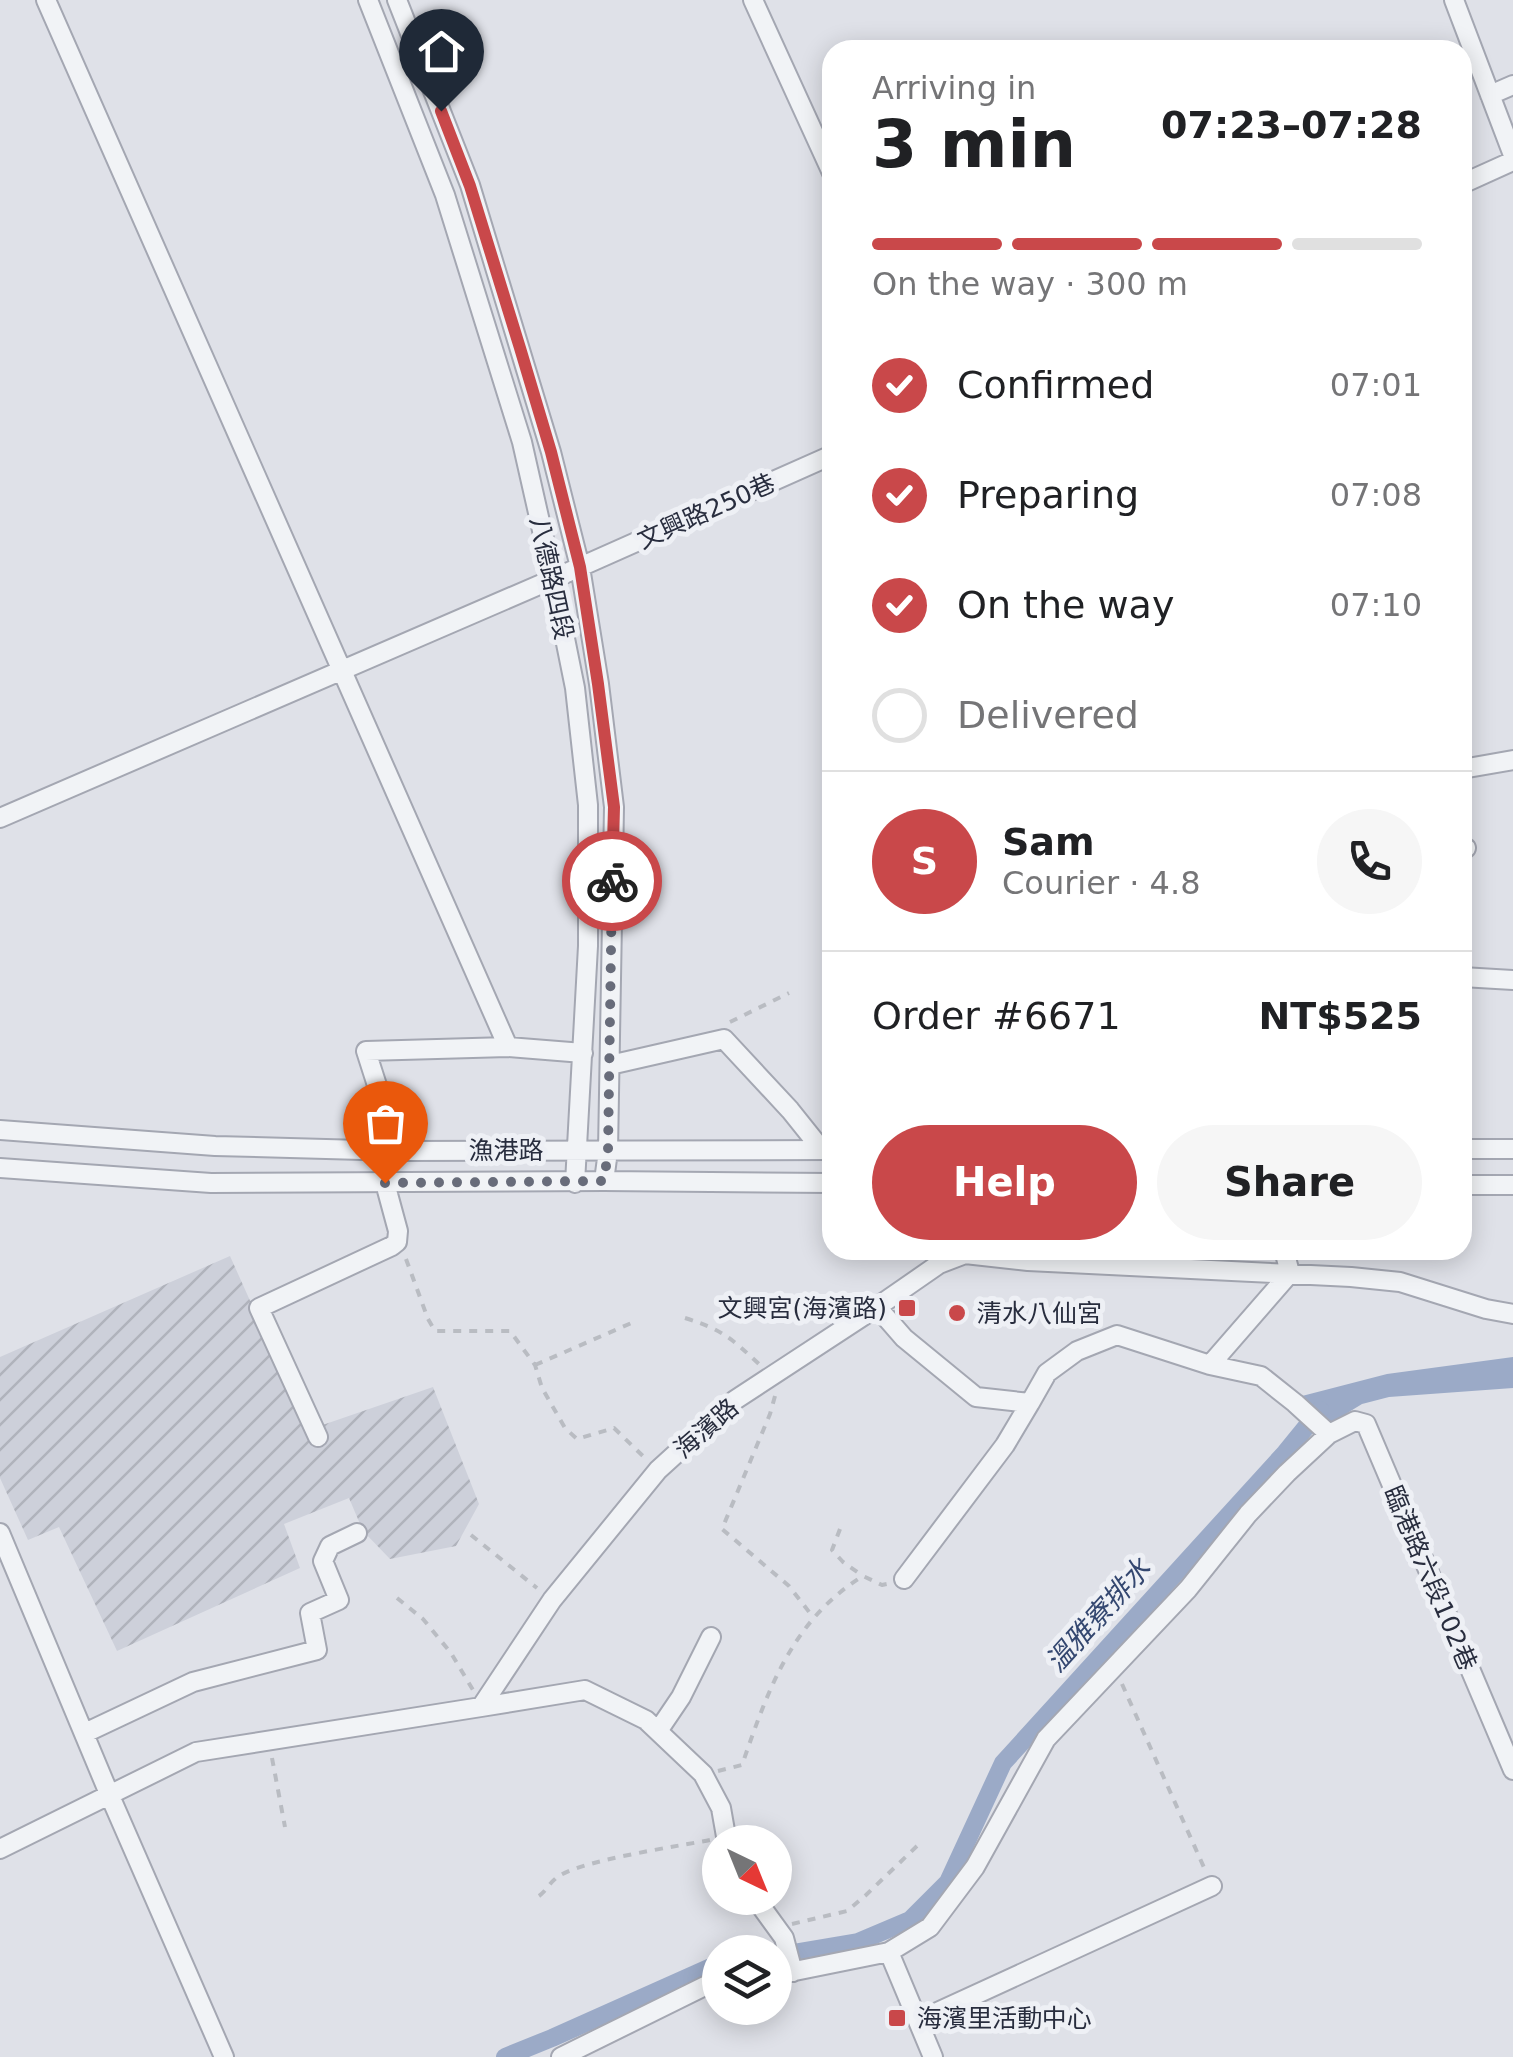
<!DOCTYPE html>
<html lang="en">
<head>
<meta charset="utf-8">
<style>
  :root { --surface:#fff; --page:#f6f6f6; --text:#202124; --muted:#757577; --line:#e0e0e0; --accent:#c9484a }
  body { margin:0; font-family:"DejaVu Sans","Noto Sans TC",sans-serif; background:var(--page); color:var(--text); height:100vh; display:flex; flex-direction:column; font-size:38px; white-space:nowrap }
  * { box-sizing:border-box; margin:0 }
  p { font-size:32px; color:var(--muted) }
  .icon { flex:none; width:55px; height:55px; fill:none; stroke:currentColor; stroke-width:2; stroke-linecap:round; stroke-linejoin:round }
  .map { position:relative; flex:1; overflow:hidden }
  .sheet { position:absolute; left:822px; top:40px; width:650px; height:1220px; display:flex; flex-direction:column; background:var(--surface); border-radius:30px; box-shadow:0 5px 25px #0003 }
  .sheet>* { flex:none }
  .needle { width:65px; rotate:137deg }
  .tools { position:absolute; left:702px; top:1825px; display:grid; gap:20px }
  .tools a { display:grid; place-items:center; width:90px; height:90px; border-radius:50%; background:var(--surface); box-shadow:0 5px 25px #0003; font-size:50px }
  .pin { position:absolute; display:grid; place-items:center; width:85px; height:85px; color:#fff; margin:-102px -42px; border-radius:50% 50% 50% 0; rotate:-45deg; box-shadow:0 0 10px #0007 }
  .pin .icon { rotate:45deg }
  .courier { position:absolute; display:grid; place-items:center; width:100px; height:100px; margin:-50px; border:8px solid #c9484a; border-radius:50%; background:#fff; color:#222; box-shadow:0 2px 12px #0007 }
  .summary em { font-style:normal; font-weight:700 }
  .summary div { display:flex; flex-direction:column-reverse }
  .summary { display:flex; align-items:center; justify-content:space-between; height:170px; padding:0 50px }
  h1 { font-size:65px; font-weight:700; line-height:75px }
  .bar { display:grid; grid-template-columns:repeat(4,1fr); gap:15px 10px; align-content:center; height:120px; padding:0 50px }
  .bar i { height:12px; border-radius:8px; background:var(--line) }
  .bar .selected { background:var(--accent) }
  .bar p { grid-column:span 4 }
  .line { display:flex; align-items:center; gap:25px; padding:0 50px; border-top:2px solid var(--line) }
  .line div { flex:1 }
  .round { display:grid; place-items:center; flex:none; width:105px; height:105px; border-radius:52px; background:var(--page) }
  ol { padding:0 50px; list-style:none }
  li { display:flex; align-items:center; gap:30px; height:110px }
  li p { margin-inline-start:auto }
  li .icon { padding:10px; border-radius:50%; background:var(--accent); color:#fff; stroke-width:4 }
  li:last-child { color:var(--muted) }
  li i { width:55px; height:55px; border:5px solid var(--line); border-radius:50% }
  .cta { display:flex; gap:20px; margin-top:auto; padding:20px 50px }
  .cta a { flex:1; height:115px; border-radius:60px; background:var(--accent); color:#fff; font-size:40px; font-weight:700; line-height:115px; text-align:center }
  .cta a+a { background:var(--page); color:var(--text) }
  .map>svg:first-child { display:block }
  .industrial { fill:url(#industrial-furrows) }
  .water { fill:#9baac7 }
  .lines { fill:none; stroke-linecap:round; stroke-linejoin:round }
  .canal { stroke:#9baac7; stroke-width:18 }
  .minor-casing { stroke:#a4a7b2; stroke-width:22 }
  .path { stroke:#b9bcc2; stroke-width:4; stroke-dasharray:8 8; stroke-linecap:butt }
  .minor { stroke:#f1f3f6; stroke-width:18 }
  .done { stroke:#686c7a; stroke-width:10; stroke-dasharray:0 18 }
  .route { stroke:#c9484a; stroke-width:12 }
  .poi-dot { fill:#c9484a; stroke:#eef0f5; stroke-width:4 }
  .labels { text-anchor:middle; stroke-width:10; stroke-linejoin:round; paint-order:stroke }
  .street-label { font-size:25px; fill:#282d3e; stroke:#eef0f5 }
  .poi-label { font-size:25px; fill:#282d3e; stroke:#eef0f5; text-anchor:start }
  .water-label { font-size:28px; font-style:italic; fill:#344770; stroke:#eef0f5 }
</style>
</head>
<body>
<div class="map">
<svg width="1513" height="2057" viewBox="0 0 1513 2057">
  <defs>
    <pattern id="industrial-furrows" width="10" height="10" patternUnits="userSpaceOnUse" patternTransform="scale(2.5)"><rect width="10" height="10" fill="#cdd0da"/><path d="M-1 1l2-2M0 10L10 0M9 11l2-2" fill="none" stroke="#b0b3bc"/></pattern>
  </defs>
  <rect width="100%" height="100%" fill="#dfe1e8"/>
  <path class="industrial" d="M230 1256 308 1430 433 1387 479 1504 456 1546 390 1559 363 1531 349 1498 284 1524 300 1568 117 1651 59 1527 28 1540 0 1478V1357Z"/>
  <path class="water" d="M1513 1357V1388L1389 1397 1362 1404 1331 1423H1326L1301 1399 1302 1396 1387 1374Z"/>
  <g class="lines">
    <path class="canal" d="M775 1956 858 1942 910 1920 948 1882 1003 1763 1285 1453 1320 1410
      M505 2057 552 2038 720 1963"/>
    <defs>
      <path id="minor" d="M46 0 508 1047
        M368 0 445 195 522 442 553 579 575 688 588 805V946L575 1183
        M397 0 470 185 551 452 580 567 599 684 614 807 608 1151 604 1181
        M753 0 832 173
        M1454 0 1513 155
        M1490 95 1513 85
        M1462 184 1513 161
        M1462 769 1513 760
        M0 818 553 579 832 455
        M1462 849 1466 848
        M1462 977 1513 980
        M610 1065 724 1039 790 1110 822 1150
        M0 1130 215 1146 398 1151 832 1150
        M1462 1149H1513
        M398 1151 366 1051 508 1047 583 1053
        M0 1168 211 1183 604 1181 832 1183
        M1462 1185H1513
        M1284 1250 1290 1273
        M877 1307 904 1338 976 1397 1030 1403 1047 1373 1077 1351 1117 1335 1210 1365 1261 1376 1295 1403 1329 1434
        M1210 1365 1290 1273
        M318 1437 259 1308 392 1246 397 1242 398 1231 385 1183
        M0 1533 110 1796 224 2057
        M904 1579 1005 1445 1030 1403
        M481 1707 585 1690 646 1720 703 1774 721 1808 727 1842
        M658 1731 681 1697 711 1637
        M85 1733 193 1682 317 1650 310 1613 339 1600 323 1561 330 1546 357 1533
        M0 1849 196 1752 481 1707 552 1600 658 1470 735 1400 877 1307 939 1264 965 1254 1028 1261 1351 1277 1400 1282 1486 1309 1513 1314
        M755 1898 784 1938 793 1972
        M889 1952 933 2057
        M775 1975 889 1952 930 1927 975 1867 1046 1739 1188 1589 1248 1514 1287 1473 1329 1434 1355 1421 1366 1424 1513 1770
        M918 2021 1212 1886
        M561 2057 711 1983 720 1981"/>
    </defs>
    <use href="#minor" class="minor-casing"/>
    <path class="path" d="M1045 50 1062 43
      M730 1022 789 993
      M406 1259 428 1319 435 1331H510L535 1365 542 1388 565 1428 577 1439 614 1428 647 1460
      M685 1318C723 1330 731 1338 760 1365
      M535 1365 636 1321
      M775 1396 770 1414 722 1529 789 1586 813 1617
      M840 1529 832 1550 843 1562 863 1576
      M471 1535 537 1588
      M397 1598 423 1619 451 1653 473 1690
      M1122 1684 1206 1872
      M272 1758 285 1827
      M718 1771 742 1765C768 1690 792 1620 863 1576L882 1585 887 1584
      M539 1896C546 1891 549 1884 555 1879 574 1861 680 1846 710 1840
      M792 1924 847 1911 866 1895 917 1846"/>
    <use href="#minor" class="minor"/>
  </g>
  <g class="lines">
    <path class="done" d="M385 1183 604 1181 608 1151 612 881"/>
    <path class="route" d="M441 111 470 186 520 348 551 452 580 567 598 684 614 807 612 881"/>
  </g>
  <g class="poi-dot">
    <rect x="897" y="1298" width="20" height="20" rx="5"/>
    <circle cx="957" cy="1313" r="10"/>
    <rect x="887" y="2008" width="20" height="20" rx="5"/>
  </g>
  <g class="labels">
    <g class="street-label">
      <text transform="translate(706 511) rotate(-24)" y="9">文興路250巷</text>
      <text transform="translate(552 578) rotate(78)" y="9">八德路四段</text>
      <text x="506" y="1159">漁港路</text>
      <text transform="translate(706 1428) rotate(-41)" y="9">海濱路</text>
      <text transform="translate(1431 1578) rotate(67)" y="9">臨港路六段102巷</text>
    </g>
    <g class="poi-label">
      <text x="887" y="1317" text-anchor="end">文興宮(海濱路)</text>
      <text x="977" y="1322">清水八仙宮</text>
      <text x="917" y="2027">海濱里活動中心</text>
    </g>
    <g class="water-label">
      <text transform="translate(1098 1615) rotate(-48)" y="10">溫雅寮排水</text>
    </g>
  </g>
</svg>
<div class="tools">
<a><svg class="needle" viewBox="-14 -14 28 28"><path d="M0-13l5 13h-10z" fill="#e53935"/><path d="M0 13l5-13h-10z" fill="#757577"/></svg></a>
<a><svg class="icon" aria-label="layers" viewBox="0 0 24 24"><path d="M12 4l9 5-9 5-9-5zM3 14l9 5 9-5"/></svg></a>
</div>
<div class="pin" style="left:385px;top:1183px;background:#ea580c"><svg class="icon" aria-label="bag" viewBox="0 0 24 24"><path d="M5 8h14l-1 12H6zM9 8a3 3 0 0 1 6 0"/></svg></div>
<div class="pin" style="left:441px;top:111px;background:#1f2937"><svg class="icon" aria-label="home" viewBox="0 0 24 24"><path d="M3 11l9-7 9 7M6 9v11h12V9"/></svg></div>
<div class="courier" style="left:612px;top:881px"><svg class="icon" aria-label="bike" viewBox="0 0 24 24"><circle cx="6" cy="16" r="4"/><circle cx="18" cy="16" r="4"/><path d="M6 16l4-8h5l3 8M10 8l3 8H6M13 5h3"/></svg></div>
<section class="sheet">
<div class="summary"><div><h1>3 min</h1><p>Arriving in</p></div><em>07:23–07:28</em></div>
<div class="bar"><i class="selected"></i><i class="selected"></i><i class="selected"></i><i></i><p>On the way · 300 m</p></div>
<ol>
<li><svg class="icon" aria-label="check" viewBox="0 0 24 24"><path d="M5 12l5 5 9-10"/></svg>Confirmed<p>07:01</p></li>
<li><svg class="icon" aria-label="check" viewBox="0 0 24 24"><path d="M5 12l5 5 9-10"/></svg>Preparing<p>07:08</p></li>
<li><svg class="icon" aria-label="check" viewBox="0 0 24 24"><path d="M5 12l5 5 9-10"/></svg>On the way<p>07:10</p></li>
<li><i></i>Delivered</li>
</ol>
<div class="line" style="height:180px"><b class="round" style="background:var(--accent);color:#fff">S</b><div><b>Sam</b><p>Courier · 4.8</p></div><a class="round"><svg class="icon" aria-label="phone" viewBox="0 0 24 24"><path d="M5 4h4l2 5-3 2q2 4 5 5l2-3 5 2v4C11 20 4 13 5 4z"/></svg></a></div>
<div class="line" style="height:130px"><div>Order #6671</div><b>NT$525</b></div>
<div class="cta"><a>Help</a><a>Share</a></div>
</section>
</div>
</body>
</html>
